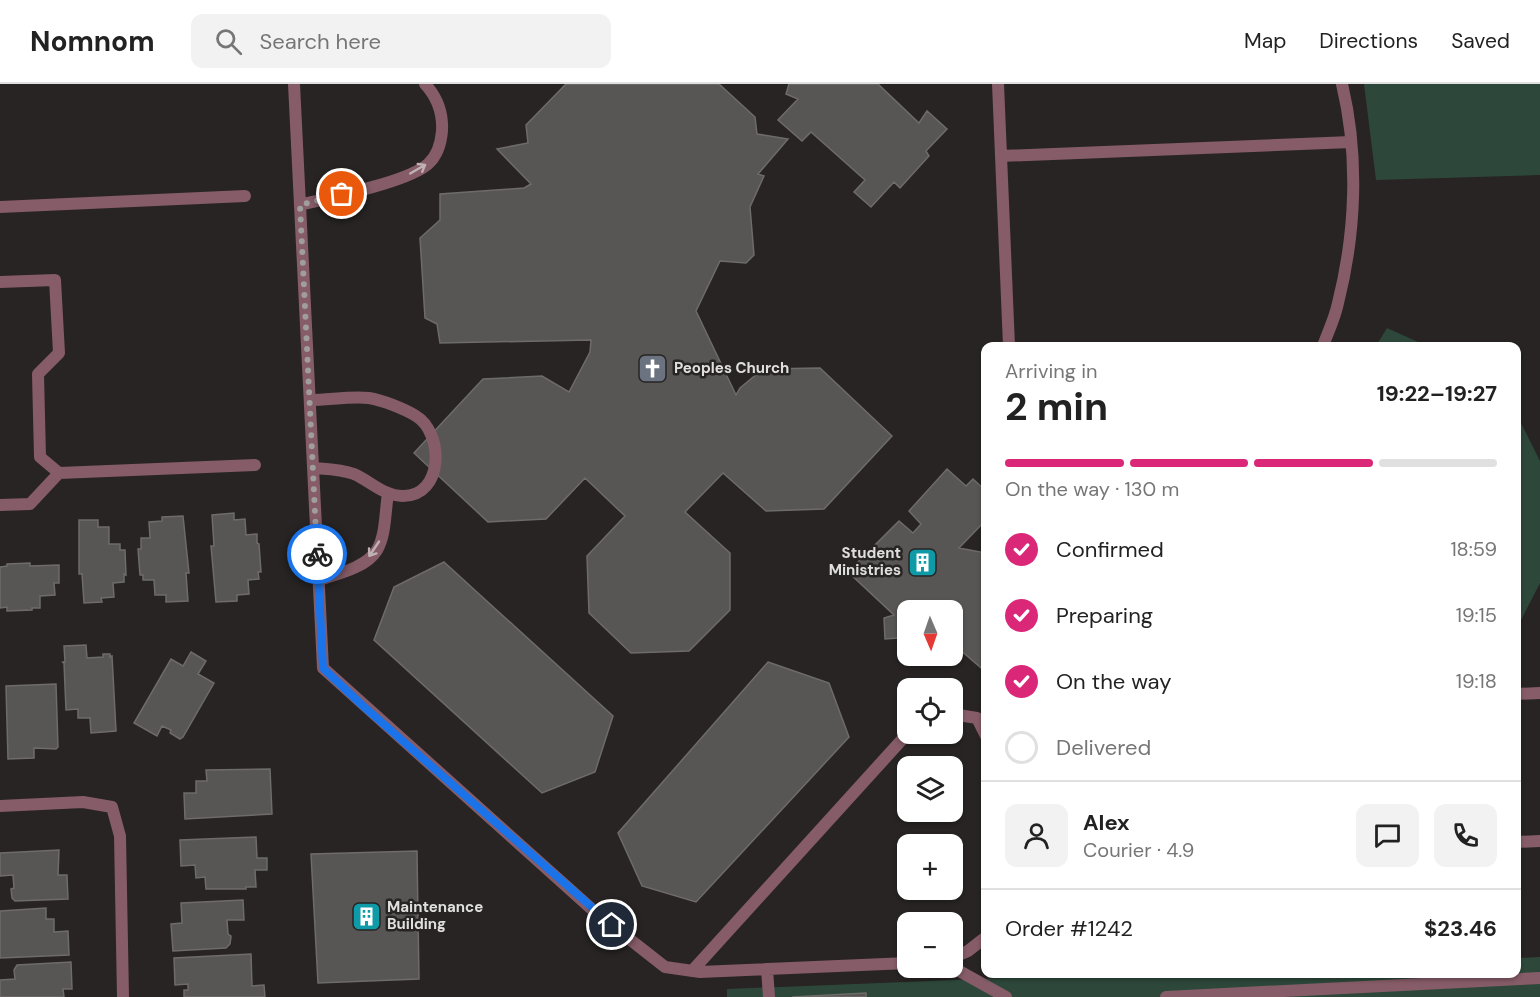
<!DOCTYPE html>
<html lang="en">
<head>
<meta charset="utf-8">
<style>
  :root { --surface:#fff; --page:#f2f2f2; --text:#222; --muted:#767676; --line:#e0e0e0; --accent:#db2777 }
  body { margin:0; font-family:"DM Sans",sans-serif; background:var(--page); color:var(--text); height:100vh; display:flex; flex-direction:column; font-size:22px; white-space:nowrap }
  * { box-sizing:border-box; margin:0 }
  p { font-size:20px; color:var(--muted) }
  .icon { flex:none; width:33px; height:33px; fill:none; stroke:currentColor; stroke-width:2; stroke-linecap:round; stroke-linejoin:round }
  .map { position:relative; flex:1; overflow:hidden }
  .drawer { position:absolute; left:981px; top:258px; width:540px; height:636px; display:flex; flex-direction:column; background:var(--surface); border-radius:12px; box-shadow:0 2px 4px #0004 }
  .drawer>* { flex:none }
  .needle { width:39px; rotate:178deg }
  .tools { position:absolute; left:897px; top:516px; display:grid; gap:12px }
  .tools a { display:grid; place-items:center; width:66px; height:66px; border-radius:12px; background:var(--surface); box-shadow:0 2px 4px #0004; font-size:30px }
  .pin { position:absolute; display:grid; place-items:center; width:51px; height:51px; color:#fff; margin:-26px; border:3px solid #fff; border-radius:50%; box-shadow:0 2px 6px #0007 }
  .courier { position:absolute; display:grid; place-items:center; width:60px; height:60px; margin:-30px; border:4px solid #1a73e8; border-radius:50%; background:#fff; color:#222; box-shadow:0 2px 8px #0007 }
  .headline em { font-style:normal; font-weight:700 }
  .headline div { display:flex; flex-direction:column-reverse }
  .headline { display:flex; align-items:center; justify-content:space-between; height:102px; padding:0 24px }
  h1 { font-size:39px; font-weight:700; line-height:45px }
  .bar { display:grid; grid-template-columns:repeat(4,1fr); gap:9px 6px; align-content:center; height:72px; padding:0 24px }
  .bar i { height:8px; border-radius:4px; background:var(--line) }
  .bar .current { background:var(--accent) }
  .bar p { grid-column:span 4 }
  .line { display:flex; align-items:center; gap:15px; padding:0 24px; border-top:2px solid var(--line) }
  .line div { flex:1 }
  .round { display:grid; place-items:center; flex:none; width:63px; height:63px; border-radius:12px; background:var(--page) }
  ol { padding:0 24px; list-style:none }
  li { display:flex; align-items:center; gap:18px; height:66px }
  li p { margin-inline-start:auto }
  li .icon { padding:6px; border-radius:50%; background:var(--accent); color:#fff; stroke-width:4 }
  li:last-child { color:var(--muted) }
  li i { width:33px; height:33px; border:3px solid var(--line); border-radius:50% }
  header { display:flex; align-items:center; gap:36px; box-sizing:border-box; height:84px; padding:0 30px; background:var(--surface); border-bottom:2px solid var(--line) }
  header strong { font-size:28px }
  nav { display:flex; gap:33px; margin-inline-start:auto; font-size:21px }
  .search { width:420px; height:54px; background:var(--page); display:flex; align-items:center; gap:15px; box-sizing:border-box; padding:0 21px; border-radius:12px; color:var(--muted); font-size:22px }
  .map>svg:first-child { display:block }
  .green { fill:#2d483a }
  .building { fill:#585654; stroke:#6e6b69; stroke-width:1.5 }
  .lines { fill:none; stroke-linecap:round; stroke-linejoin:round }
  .service { stroke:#855c67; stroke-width:12 }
  .minor { stroke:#855c67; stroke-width:12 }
  .oneway { stroke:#c0b1b4 }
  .done { stroke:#9f9e9d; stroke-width:6; stroke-dasharray:0 10.8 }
  .route { stroke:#1a73e8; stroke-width:8 }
  .labels { text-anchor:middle; stroke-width:5; stroke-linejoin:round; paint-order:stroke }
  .poi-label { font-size:15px; font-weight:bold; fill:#e0dfde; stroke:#272423; text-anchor:start }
</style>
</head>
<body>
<header>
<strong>Nomnom</strong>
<div class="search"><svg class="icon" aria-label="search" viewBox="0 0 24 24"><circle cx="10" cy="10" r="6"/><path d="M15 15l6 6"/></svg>Search here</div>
<nav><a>Map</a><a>Directions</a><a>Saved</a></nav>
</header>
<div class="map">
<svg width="1540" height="913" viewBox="0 0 1540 913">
  <rect width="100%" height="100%" fill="#272423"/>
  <path class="green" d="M1364 0H1540V91L1376 96Z
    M1387 244 1427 262H1376Z
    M1517 331 1540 377V499L1517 544Z
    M1540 873V913H727V905L1110 890H1516L1517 874Z"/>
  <path class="building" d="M566 0H719L755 33 757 50 788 55 758 90 764 92 750 123 754 171 746 179 720 177 696 227 736 311 740 304 763 285 820 284 892 352 824 425 766 427 723 389 685 428 730 469V526L689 567 631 569 589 529 587 472 625 432 585 394 546 435 488 438 414 369 483 295 542 292 569 308 590 268 591 256 440 259 437 240 425 234 420 154 440 136V110L524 104 531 100 497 65 528 59 526 41Z
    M789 0H878L919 39 927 27 947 45 926 67 929 72 900 104 894 98 871 123 854 108 865 96 811 48 802 57 778 36 798 15 786 10Z
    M947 385 966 402 973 395 986 407V415L983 418 986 421V436L959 464 986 469V588L952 559V526H908V563L898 554 885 555 884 534 894 531 848 488 899 437 913 449 921 440 909 427Z
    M234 429V436L245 435 246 451 257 450V459L259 460 261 488H258L259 495 248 496 249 510 237 511V517L216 518 211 462H214L212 431Z
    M183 432 189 489H186L188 517 166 518V511H155L154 496H143V491H140L138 465H141V454H150L149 438 162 437V433Z
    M79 436H98V443H109V460H120V466H125L126 491 124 490V498L113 499 114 513 101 514 102 518 84 519 82 490H79Z
    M444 478 613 632 595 688 542 709 374 556 394 503Z
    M30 479V482L59 481V499H54L55 511 40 512V524H32V526L7 527V523L0 524V483L7 482V480Z
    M86 561 87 574 103 573V570H110V573L112 572 116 647 91 649 90 634H78V625L66 626 64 579 62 578H65L64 562Z
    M191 568 206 577 198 590 214 599 183 653 180 655 170 649 171 646 162 642 157 652 134 639 171 575 183 582Z
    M768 578 829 599 849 653 696 818 642 802 618 749Z
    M56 600 58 663 56 665 34 664V674L8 675 6 602Z
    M270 685 272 730 185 735 184 709H196V697H207L206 686Z
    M256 753 257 774H267V786H255L256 803H246V805H206L205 793 196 794 195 781 181 782 180 756Z
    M59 766 58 791H67L68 815 15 817 12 814 11 805 14 804 13 791 0 792V769Z
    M417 767 419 895 318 899 311 770Z
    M243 816 244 836H227L228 850 231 852 230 860 226 864 173 867 171 840 182 839 181 819Z
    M46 824V835H54V848L68 847 69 871 0 874V827Z
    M251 870 252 902 264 901 265 913H184V906H188V900L175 901 174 874Z
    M71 878 72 905H63L64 913H0V896L15 895 14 886 17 881Z
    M866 909V913H792Z"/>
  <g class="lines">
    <path class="service" d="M294 0 323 584 595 828 665 883 700 888 908 879
      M998 0 1009 262
      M1001 72 1351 58
      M300 121C330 113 406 99 428 80 437 72 441 59 442 47 443 29 437 13 425 0
      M0 123 245 112
      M0 198 55 196 59 269 38 290 40 373 59 389 255 381
      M1323 262C1328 248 1335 234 1338 219 1356 148 1359 71 1342 0
      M310 316C329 316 350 312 369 314 382 316 405 325 416 332 444 349 444 412 403 412 384 412 370 397 354 390 341 385 326 385 313 384
      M0 421 30 420 59 389
      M319 496C337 490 366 484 377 466 386 451 385 427 388 410
      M1516 610 1540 609
      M952 630 977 634 986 652
      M952 874 968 867 986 853
      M952 883 1006 913
      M767 885 769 913
      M692 887 908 649
      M1166 913 1540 894"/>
    <path class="minor" d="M0 722 83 718 112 723 120 752 123 913
      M1516 758 1540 757"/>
  </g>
  <defs><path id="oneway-shaft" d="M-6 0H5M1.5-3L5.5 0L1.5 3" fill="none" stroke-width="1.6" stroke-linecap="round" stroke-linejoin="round" transform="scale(1.5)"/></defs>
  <g class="oneway">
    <use href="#oneway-shaft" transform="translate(418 85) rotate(-30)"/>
    <use href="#oneway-shaft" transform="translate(374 465) rotate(124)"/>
  </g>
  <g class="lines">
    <path class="done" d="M317 470 300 121 342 110"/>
    <path class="route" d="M317 470 323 584 362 621 612 841"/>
  </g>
  <defs>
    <symbol id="church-square" viewBox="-11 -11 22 22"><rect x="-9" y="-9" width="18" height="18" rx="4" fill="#6b7280" stroke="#272423"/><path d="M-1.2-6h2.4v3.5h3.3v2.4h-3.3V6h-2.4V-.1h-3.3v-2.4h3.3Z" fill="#fff"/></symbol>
    <symbol id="building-square" viewBox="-11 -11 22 22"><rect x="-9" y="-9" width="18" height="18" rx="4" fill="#0f9aa8" stroke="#272423"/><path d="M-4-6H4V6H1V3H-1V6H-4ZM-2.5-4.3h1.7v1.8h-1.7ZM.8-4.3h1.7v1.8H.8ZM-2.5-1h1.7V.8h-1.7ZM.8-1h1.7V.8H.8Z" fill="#fff"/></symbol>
  </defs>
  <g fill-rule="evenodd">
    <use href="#church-square" x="636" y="268" width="33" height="33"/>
    <use href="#building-square" x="906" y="462" width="33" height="33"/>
    <use href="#building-square" x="350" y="816" width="33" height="33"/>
  </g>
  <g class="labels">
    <g class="poi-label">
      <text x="674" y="289">Peoples Church</text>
      <text x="901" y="474" text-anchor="end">Student<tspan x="901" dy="17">Ministries</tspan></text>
      <text x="387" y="828">Maintenance<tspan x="387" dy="17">Building</tspan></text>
    </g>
  </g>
</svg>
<div class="tools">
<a><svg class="needle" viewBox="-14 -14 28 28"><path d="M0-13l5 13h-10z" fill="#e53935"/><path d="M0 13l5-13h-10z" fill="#767676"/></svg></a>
<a><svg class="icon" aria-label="locate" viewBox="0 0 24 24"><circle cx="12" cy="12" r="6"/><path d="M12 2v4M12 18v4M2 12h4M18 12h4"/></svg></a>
<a><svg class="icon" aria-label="layers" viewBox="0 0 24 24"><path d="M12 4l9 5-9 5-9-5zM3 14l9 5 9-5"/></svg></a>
<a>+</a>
<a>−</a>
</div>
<div class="pin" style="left:342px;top:110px;background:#ea580c"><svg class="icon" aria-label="bag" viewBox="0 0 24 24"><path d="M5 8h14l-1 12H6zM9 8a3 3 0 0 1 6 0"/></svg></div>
<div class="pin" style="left:612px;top:841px;background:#1f2937"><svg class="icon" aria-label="home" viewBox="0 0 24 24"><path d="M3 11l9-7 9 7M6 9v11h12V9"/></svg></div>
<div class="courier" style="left:317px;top:470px"><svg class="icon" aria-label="bike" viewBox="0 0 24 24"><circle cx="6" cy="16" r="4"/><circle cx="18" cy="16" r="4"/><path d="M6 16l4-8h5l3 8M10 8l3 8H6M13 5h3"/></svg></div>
<section class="drawer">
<div class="headline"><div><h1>2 min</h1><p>Arriving in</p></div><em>19:22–19:27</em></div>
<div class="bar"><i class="current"></i><i class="current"></i><i class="current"></i><i></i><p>On the way · 130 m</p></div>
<ol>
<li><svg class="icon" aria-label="check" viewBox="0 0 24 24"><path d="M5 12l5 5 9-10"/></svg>Confirmed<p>18:59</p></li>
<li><svg class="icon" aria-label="check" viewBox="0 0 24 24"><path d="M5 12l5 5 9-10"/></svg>Preparing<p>19:15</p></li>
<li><svg class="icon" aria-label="check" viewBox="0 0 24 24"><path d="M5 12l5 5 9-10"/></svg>On the way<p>19:18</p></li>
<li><i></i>Delivered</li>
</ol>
<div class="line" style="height:108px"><a class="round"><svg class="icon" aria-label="person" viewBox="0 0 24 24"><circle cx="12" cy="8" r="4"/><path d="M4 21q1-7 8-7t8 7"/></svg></a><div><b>Alex</b><p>Courier · 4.9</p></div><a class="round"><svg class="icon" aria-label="chat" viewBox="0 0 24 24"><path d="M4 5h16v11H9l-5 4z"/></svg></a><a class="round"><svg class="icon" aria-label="phone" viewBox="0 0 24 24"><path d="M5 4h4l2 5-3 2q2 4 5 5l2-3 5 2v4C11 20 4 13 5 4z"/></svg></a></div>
<div class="line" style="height:78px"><div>Order #1242</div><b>$23.46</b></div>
</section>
</div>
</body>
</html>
